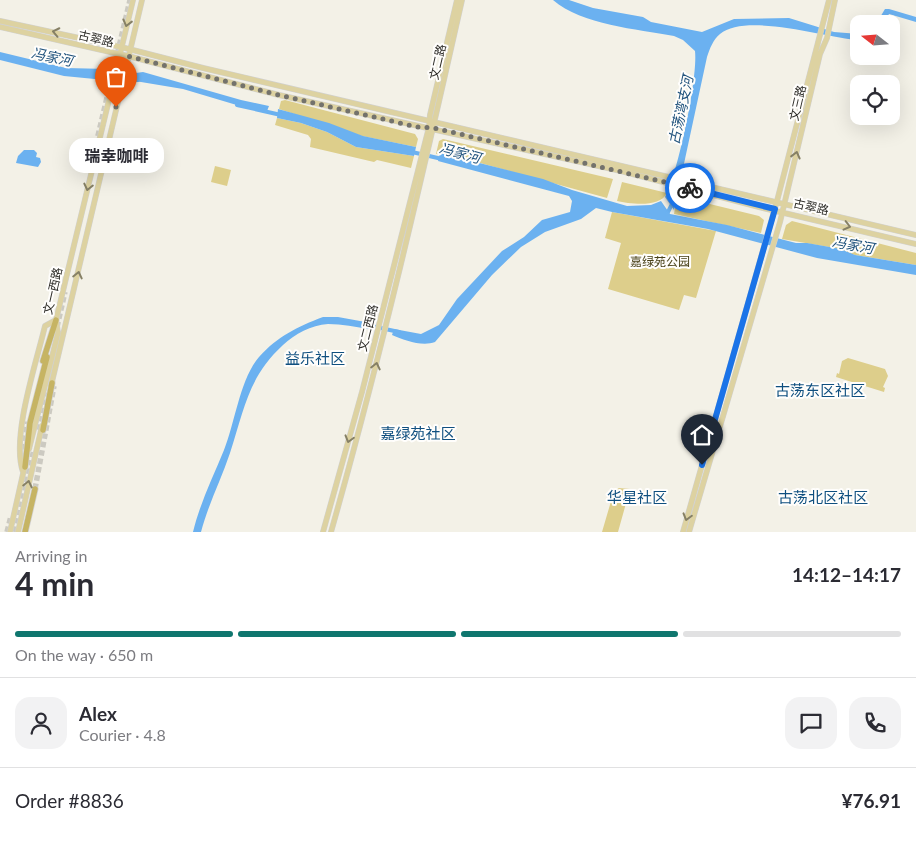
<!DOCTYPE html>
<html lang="en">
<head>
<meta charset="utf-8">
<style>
  :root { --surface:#fff; --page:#f2f2f3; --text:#2b2b33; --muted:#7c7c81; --line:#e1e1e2; --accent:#0f766e }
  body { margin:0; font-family:Lato,"Noto Sans SC",sans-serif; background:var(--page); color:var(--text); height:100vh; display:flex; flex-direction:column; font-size:19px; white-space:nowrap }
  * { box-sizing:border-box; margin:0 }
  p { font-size:16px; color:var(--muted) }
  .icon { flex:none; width:28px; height:28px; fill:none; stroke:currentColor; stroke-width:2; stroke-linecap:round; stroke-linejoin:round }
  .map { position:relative; height:532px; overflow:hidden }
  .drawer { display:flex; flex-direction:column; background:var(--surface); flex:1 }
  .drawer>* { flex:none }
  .needle { width:32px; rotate:287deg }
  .buttons { position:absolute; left:850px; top:15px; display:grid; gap:10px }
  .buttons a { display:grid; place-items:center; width:50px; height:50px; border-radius:10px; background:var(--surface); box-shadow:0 5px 20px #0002; font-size:25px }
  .pin { position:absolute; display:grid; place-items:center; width:42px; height:42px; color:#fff; margin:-51px -21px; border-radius:50% 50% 50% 0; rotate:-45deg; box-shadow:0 0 5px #0007 }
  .pin .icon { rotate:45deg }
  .courier { position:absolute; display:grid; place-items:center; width:50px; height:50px; margin:-25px; border:4px solid #1a73e8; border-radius:50%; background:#fff; color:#222; box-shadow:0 1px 6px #0007 }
  .bubble { position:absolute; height:35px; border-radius:15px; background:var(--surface); box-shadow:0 5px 20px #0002; font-size:16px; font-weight:700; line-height:35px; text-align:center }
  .overview em { font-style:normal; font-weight:700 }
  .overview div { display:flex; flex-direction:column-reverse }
  .overview { display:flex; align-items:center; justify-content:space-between; height:85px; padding:0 15px }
  h1 { font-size:32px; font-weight:700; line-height:38px }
  .bar { display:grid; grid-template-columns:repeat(4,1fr); gap:8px 5px; align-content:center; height:60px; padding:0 15px }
  .bar i { height:6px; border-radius:4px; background:var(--line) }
  .bar .on { background:var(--accent) }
  .bar p { grid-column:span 4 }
  .line { display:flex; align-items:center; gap:12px; padding:0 15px; border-top:1px solid var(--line) }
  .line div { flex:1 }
  .round { display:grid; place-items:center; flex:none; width:52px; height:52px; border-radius:15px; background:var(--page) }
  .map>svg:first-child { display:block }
  .green { fill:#ddce8b }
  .water { fill:#6bb1f0 }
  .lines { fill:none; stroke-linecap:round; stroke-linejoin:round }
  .canal { stroke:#6bb1f0; stroke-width:4 }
  .highway-tunnel { stroke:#cccac1; stroke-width:5.5; stroke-dasharray:5.5 3; stroke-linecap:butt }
  .major-casing { stroke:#d1d1d0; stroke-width:6 }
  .highway-casing { stroke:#d1d1d0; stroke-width:7 }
  .major { stroke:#ddd2a1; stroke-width:5 }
  .highway { stroke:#c6b463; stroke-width:5.5 }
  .oneway { stroke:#868065 }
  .done { stroke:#73726c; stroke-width:5; stroke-dasharray:0 9 }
  .route { stroke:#1a73e8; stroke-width:6 }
  .labels { text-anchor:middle; stroke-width:4; stroke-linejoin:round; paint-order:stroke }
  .street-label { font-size:12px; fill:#2e2d29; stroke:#fffefc }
  .park-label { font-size:12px; fill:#494119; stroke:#fffefc }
  .water-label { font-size:14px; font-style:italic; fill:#21537d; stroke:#fffefc }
  .quarter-label { font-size:15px; fill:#0f4f7f; stroke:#fffefc }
</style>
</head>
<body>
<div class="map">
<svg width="916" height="532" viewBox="0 0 916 532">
  <rect width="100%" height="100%" fill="#f3f1e7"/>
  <path class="green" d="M285 100 415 134 418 139 416 147 362 136 279 109 281 101Z
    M277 118 301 123 327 132 356 147 414 156 411 168 377 160 374 162 310 147 311 139 308 135 275 125Z
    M443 139 613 179 607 198 444 153 436 154 439 141Z
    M215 166 231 170 227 186 211 182Z
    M622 182 667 193C660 208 631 204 617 201Z
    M677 196 759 216 764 220 761 233 674 214Z
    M612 212 716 231 696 298 684 295 679 310 608 289 621 243 605 238Z
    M792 221 916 253V265L855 255 835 248 782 239 786 225Z
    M848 358 885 369 888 376 883 387 885 388 884 392 836 377 837 373 839 374 842 361Z
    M619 488 630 489 618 532H602L614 491Z"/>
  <path class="water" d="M553 0H569L593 8 643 17 651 22 702 32 734 19 789 18 834 32 859 34V40C827 38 746 12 720 34 713 40 710 48 707 57L674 210 665 197C678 173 698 78 695 51L683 40 674 36C637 29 582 25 553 0Z
    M885 9H889L916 17V22L889 14 883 24H876Z
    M0 52 66 68 108 69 105 80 64 76 0 60Z
    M143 72 241 100 269 106 267 111 240 106 183 89 135 81 136 73Z
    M278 109 329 123 363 136 416 147 414 156 356 147 327 132 301 123 277 118Z
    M24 150H34L37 153 36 157 40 158 41 162 38 167 16 163 18 156Z
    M440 153 543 179 572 190 627 206 651 205 661 201 670 214 727 225 796 243H807L841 249 855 255 916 265V275L817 258 708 229 612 212 596 208 581 219 545 232 521 247 492 275 435 342C422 347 404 340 392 335L394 329 421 334 439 325 457 299 502 251 524 237 542 220 570 212 572 201 569 196 438 161Z
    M323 317H338L371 323 370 329C356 327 342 324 328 324 311 325 295 334 283 345 248 377 244 410 230 453 221 480 208 505 201 532H193C200 503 213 477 224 450 235 423 240 379 259 357 278 336 297 327 323 317Z"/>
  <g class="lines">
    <path class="canal" d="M102 77 138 80
      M237 105 281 115
      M412 152 442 159
      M667 214 673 202
      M367 325 399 332"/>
    <path class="highway-tunnel" d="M92 161 130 0
      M57 327 65 292
      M39 430 48 393
      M21 449 28 422
      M35 489 54 386
      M7 532 11 516
      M15 532 34 449"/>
    <defs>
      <path id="major" d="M0 21 121 47 203 68 916 235
        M0 27 128 56 279 95 621 171 763 208 916 244
        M51 386 142 0
        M29 449 58 333 56 320 133 0
        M23 472C11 437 36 364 45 326L56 320
        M10 532 25 465
        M18 532 42 426
        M323 532 362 392 429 127 430 115 457 0
        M331 532C381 356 422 178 462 0
        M683 532 777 201 829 0
        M689 532 780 222 820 54 827 38 835 0"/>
      <path id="highway" d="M43 361 56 320
        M43 430 52 383
        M25 467 30 423 47 357
        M25 532 35 489"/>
    </defs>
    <use href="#major" class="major-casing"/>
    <use href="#highway" class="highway-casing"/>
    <use href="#major" class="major"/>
    <use href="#highway" class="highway"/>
  </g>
  <defs><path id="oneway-chevron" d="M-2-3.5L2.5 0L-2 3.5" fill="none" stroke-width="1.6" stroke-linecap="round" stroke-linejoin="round" transform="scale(1.25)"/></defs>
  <g class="oneway">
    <use href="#oneway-chevron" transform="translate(127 23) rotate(104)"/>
    <use href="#oneway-chevron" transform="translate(56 32) rotate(-168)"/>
    <use href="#oneway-chevron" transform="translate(796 155) rotate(-76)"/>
    <use href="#oneway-chevron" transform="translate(88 187) rotate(103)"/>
    <use href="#oneway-chevron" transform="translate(847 226) rotate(14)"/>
    <use href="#oneway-chevron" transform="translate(78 275) rotate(-77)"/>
    <use href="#oneway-chevron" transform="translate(376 366) rotate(-77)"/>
    <use href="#oneway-chevron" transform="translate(349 439) rotate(106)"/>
    <use href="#oneway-chevron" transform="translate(28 484) rotate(-77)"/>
    <use href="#oneway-chevron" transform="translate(687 517) rotate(106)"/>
  </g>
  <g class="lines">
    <path class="done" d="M116 107 128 56 279 95 417 127 434 128 690 188"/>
    <path class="route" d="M690 188 775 209 702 465"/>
  </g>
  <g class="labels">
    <g class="street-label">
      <text transform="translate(96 39) rotate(13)" y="4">古翠路</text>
      <text transform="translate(438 62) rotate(-77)" y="4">文二路</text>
      <text transform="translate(798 103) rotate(-77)" y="4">文三路</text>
      <text transform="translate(811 207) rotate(13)" y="4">古翠路</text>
      <text transform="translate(53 291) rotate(-77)" y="4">文一西路</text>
      <text transform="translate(368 328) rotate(-76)" y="4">文二西路</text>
    </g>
    <g class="park-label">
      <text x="660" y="266">嘉绿苑公园</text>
    </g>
    <g class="water-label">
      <text transform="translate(52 57) rotate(12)" y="5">冯家河</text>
      <text transform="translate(681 110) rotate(-78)" y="5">古荡湾支河</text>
      <text transform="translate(460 153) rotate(15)" y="5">冯家河</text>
      <text transform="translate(853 245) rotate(10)" y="5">冯家河</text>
    </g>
    <g class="quarter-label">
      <text x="315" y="364">益乐社区</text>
      <text x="820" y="396">古荡东区社区</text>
      <text x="418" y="439">嘉绿苑社区</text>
      <text x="637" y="503">华星社区</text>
      <text x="823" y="503">古荡北区社区</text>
    </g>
  </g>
</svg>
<div class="buttons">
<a><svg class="needle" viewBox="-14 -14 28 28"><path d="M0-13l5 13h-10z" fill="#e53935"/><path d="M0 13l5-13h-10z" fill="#7c7c81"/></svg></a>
<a><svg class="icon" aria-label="locate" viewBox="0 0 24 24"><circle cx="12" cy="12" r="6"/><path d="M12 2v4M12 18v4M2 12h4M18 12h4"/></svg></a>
</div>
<div class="pin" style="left:116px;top:107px;background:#ea580c"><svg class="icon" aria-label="bag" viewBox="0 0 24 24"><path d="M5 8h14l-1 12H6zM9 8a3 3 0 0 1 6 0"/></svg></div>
<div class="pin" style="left:702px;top:465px;background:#1f2937"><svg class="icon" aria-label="home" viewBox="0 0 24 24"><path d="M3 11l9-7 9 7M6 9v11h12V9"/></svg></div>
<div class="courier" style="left:690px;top:188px"><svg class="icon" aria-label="bike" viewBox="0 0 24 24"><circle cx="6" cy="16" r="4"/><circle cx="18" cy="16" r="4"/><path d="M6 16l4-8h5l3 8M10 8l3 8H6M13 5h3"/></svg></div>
<div class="bubble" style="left:69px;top:138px;width:95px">瑞幸咖啡</div>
</div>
<section class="drawer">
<div class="overview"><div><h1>4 min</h1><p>Arriving in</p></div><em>14:12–14:17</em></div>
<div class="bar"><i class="on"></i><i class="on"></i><i class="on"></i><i></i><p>On the way · 650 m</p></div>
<div class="line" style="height:90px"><a class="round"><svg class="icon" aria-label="person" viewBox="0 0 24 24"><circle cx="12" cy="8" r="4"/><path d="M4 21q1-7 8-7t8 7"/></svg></a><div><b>Alex</b><p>Courier · 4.8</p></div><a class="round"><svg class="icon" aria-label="chat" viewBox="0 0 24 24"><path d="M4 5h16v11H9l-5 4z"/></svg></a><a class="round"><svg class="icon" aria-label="phone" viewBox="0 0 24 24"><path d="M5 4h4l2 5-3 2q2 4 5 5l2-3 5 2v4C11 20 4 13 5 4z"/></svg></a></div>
<div class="line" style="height:65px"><div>Order #8836</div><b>¥76.91</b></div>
</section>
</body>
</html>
